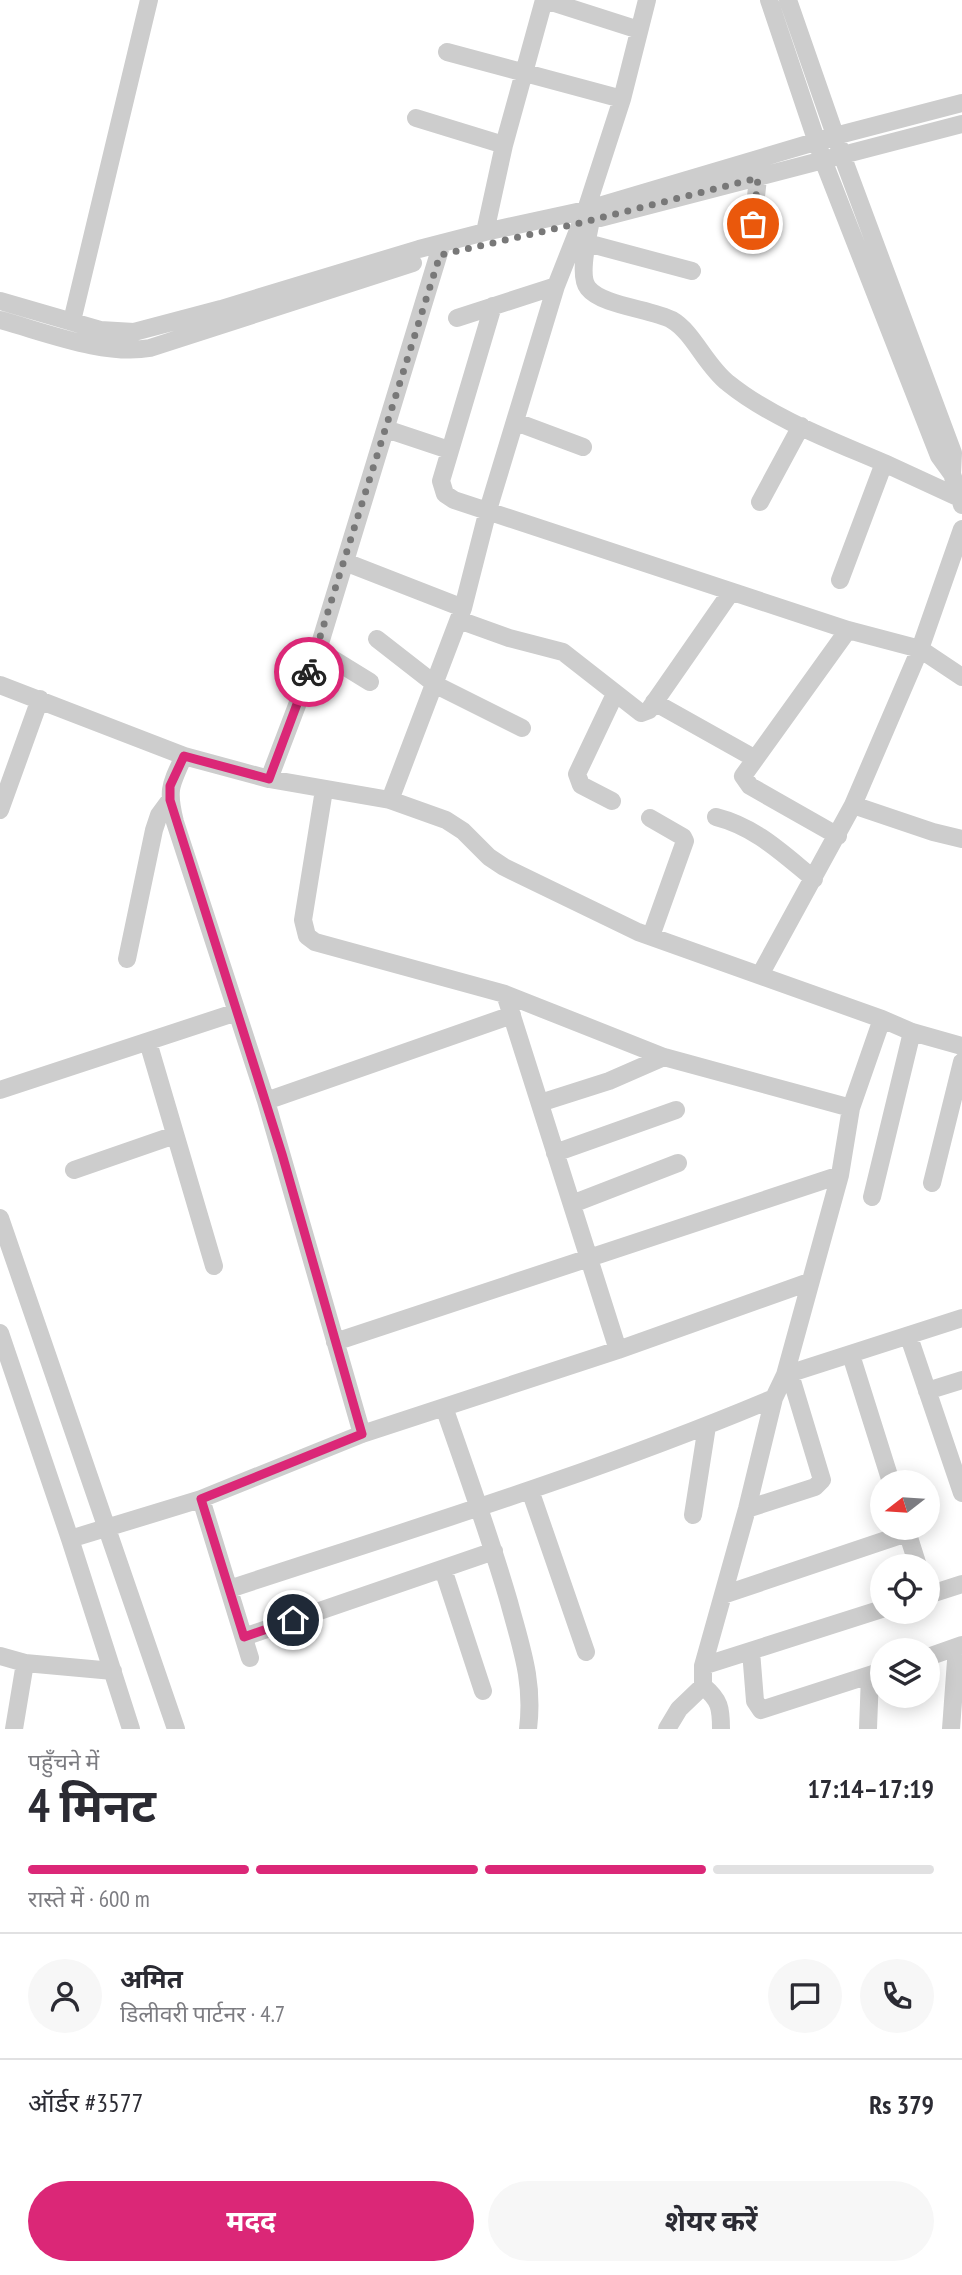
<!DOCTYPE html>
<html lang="hi">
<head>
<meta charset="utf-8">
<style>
  :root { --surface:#fff; --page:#f7f7f7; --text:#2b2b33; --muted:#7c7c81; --line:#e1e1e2; --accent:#db2777 }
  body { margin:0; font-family:"PT Sans Narrow","Noto Sans Devanagari",sans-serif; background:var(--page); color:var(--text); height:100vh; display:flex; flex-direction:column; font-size:26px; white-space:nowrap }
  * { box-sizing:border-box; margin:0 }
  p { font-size:23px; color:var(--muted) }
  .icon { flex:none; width:38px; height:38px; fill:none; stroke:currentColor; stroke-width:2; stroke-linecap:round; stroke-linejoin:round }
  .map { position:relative; height:1729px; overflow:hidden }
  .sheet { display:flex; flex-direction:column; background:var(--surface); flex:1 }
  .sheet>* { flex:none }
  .needle { width:46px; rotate:253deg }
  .controls { position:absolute; left:870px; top:1470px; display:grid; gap:14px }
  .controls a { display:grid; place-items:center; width:70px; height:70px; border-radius:50%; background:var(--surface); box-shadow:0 4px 18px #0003; font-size:35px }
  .pin { position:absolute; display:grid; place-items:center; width:60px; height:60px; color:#fff; margin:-30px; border:4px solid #fff; border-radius:50%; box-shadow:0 2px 7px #0007 }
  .courier { position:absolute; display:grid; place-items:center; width:70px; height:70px; margin:-35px; border:5px solid #db2777; border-radius:50%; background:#fff; color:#222; box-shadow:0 2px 9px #0007 }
  .summary em { font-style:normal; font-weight:700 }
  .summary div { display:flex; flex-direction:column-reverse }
  .summary { display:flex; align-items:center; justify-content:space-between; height:119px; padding:0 28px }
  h1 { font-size:46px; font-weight:700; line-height:52px }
  .bar { display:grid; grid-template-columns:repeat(4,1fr); gap:10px 7px; align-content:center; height:84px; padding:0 28px }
  .bar i { height:9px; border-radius:5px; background:var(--line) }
  .bar .current { background:var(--accent) }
  .bar p { grid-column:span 4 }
  .line { display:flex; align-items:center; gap:18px; padding:0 28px; border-top:2px solid var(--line) }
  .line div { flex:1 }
  .round { display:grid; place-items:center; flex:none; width:74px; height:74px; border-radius:37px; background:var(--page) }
  .action { display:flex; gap:14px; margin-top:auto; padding:14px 28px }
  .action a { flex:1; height:80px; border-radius:42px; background:var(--accent); color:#fff; font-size:28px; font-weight:700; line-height:80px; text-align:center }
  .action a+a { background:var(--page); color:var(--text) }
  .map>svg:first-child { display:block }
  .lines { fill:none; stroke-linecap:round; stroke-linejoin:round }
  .minor { stroke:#cdcdcd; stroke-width:18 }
  .done { stroke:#787878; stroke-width:7; stroke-dasharray:0 12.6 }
  .route { stroke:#db2777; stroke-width:9 }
</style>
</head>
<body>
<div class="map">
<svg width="962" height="1729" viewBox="0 0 962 1729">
  <rect width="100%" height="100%" fill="#fff"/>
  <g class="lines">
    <path class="minor" d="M545 0 639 30
      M769 0 823 160 939 456 952 474 962 505
      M788 0 842 155 953 453 952 474
      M447 52 622 99
      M416 118 504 145
      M600 218 962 124
      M591 220C588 236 578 276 588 288 602 306 652 309 672 320 693 332 706 366 728 383 771 418 833 441 884 463L840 580
      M753 224 758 178
      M485 232 504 145 544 0
      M587 243 692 271
      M0 301 100 330 134 332 221 309 419 249 485 232 586 210 835 136 962 103
      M493 306 441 481 445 494 454 500 848 630 920 649 962 677
      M457 318 556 286
      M0 320C45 332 104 356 150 348L413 263
      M72 321 149 0
      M516 422 583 447
      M386 429 449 450
      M884 463 962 499
      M760 502 801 426
      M345 562 463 608
      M459 620 509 638 563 652 641 713 649 710 731 592
      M377 639 436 685 522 728
      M318 650 370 682
      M0 685 184 756 269 779 390 800 446 820 463 831 489 857 504 867 638 932 882 1019 912 1032 962 1046
      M654 702 754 758
      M184 756C170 786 167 790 175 822L266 1101 362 1434
      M269 779 318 650 442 243
      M324 790 303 920 307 936 315 942 505 994 664 1057 851 1108
      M390 800 463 608 488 510 556 286 586 210 622 99 647 0
      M612 801 581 785 577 774 615 694
      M853 805 933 832 962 839
      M0 810 40 699
      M716 817C756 827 783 854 814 879
      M650 818 683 837 685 841 651 936
      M838 836 750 786 743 776 848 630
      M127 959 154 830 159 815 170 800
      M760 975 853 805 920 649 962 529
      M505 994 618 1350
      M148 1042 214 1266
      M0 1090 237 1012
      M266 1101 512 1015
      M540 1103 609 1081 664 1057
      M555 1153 676 1110
      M74 1170 175 1135
      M932 1183 962 1062
      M872 1197 912 1032
      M572 1204 678 1163
      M0 1218 176 1729
      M0 1333 70 1539 131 1729
      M909 1337 962 1493
      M335 1342 840 1175
      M851 1355 891 1482
      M785 1375 962 1318
      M927 1391 962 1380
      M444 1407C466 1471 490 1536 509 1602 521 1647 534 1681 528 1729
      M530 1490 586 1652
      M201 1499 250 1658
      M747 1509 815 1487 822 1480 790 1374
      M693 1515 707 1426
      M906 1528 918 1566
      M70 1539 201 1499 362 1434 618 1350 809 1282
      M443 1569 483 1691
      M229 1589C412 1529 596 1473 774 1398
      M723 1595 907 1533
      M928 1595 962 1584
      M244 1637 494 1551
      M751 1651 755 1701 761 1710 882 1671
      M0 1656 25 1663
      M928 1657 962 1645
      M703 1666 882 1609
      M703 1686C720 1700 721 1708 721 1729
      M14 1729 25 1663 113 1671
      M667 1729 679 1709 703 1686V1666L747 1509 774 1398 785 1375 840 1175 851 1108 882 1019
      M868 1729 870 1675
      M951 1729 957 1647"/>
  </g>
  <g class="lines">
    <path class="done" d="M309 672 440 255 580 223 758 178 753 224"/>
    <path class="route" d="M293 1620 244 1637 201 1499 362 1434 282 1154 170 800V786L184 756 269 779 309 672"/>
  </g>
</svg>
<div class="controls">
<a><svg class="needle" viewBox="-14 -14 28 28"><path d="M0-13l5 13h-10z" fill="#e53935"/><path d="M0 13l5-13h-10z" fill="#7c7c81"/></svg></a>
<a><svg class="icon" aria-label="locate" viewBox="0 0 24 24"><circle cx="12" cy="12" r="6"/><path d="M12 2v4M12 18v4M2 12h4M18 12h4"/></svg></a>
<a><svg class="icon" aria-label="layers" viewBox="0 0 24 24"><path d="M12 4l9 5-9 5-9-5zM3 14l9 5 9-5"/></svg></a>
</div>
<div class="pin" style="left:753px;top:224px;background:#ea580c"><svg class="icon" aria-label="bag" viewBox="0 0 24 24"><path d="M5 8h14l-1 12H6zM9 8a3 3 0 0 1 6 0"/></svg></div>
<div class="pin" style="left:293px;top:1620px;background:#1f2937"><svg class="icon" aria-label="home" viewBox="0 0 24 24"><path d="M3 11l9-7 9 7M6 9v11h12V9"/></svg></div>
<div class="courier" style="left:309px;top:672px"><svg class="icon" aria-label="bike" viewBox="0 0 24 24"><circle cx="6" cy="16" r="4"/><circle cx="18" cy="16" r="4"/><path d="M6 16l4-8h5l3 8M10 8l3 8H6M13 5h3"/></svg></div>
</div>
<section class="sheet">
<div class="summary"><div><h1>4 मिनट</h1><p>पहुँचने में</p></div><em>17:14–17:19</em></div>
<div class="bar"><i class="current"></i><i class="current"></i><i class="current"></i><i></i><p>रास्ते में · 600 m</p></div>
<div class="line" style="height:126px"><a class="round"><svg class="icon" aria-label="person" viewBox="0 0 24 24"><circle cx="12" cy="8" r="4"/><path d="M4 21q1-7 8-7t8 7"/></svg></a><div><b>अमित</b><p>डिलीवरी पार्टनर · 4.7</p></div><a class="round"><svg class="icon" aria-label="chat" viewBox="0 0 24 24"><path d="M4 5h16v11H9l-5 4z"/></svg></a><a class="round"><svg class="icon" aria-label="phone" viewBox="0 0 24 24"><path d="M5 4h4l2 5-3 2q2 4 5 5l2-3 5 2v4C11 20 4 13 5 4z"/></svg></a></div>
<div class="line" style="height:91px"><div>ऑर्डर #3577</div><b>Rs 379</b></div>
<div class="action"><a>मदद</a><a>शेयर करें</a></div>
</section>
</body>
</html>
